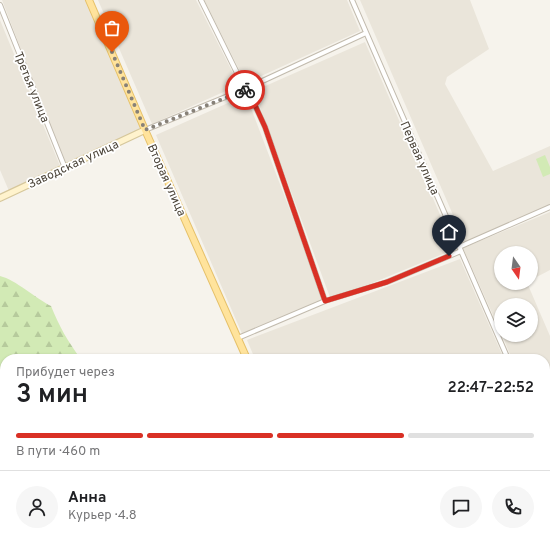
<!DOCTYPE html>
<html lang="ru">
<head>
<meta charset="utf-8">
<style>
  :root { --surface:#fff; --page:#f6f6f6; --text:#202124; --muted:#757577; --line:#e0e0e0; --accent:#d93025 }
  body { margin:0; font-family:Overpass,sans-serif; background:var(--page); color:var(--text); height:100vh; display:flex; flex-direction:column; font-size:15px; white-space:nowrap }
  * { box-sizing:border-box; margin:0 }
  p { font-size:13px; color:var(--muted) }
  .icon { flex:none; width:22px; height:22px; fill:none; stroke:currentColor; stroke-width:2; stroke-linecap:round; stroke-linejoin:round }
  .map { position:relative; flex:1; overflow:hidden }
  .panel { position:absolute; left:0px; top:354px; width:550px; height:196px; display:flex; flex-direction:column; background:var(--surface); border-radius:16px 16px 0 0; box-shadow:0 1px 3px #0004 }
  .panel>* { flex:none }
  .needle { width:26px; rotate:166deg }
  .controls { position:absolute; left:494px; top:246px; display:grid; gap:8px }
  .controls a { display:grid; place-items:center; width:44px; height:44px; border-radius:50%; background:var(--surface); box-shadow:0 1px 3px #0004; font-size:20px }
  .pin { position:absolute; display:grid; place-items:center; width:34px; height:34px; color:#fff; margin:-41px -17px; border-radius:50% 50% 50% 0; rotate:-45deg; box-shadow:0 0 4px #0007 }
  .pin .icon { rotate:45deg }
  .courier { position:absolute; display:grid; place-items:center; width:40px; height:40px; margin:-20px; border:3px solid #d93025; border-radius:50%; background:#fff; color:#222; box-shadow:0 1px 5px #0007 }
  .overview em { font-style:normal; font-weight:600 }
  .overview div { display:flex; flex-direction:column-reverse }
  .overview { display:flex; align-items:center; justify-content:space-between; height:68px; padding:0 16px }
  h1 { font-size:26px; font-weight:600; line-height:30px }
  .bar { display:grid; grid-template-columns:repeat(4,1fr); gap:6px 4px; align-content:center; height:48px; padding:0 16px }
  .bar i { height:5px; border-radius:3px; background:var(--line) }
  .bar .active { background:var(--accent) }
  .bar p { grid-column:span 4 }
  .line { display:flex; align-items:center; gap:10px; padding:0 16px; border-top:1px solid var(--line) }
  .line div { flex:1 }
  .round { display:grid; place-items:center; flex:none; width:42px; height:42px; border-radius:21px; background:var(--page) }
  .map>svg:first-child { display:block }
  .residential { fill:#eae5da }
  .grass { fill:#d2eab5 }
  .forest { fill:url(#forest-firs) }
  .cemetery { fill:url(#cemetery-stones) }
  .lines { fill:none; stroke-linecap:round; stroke-linejoin:round }
  .street-casing { stroke:#c2bbae; stroke-width:6 }
  .secondary-casing { stroke:#d6c79b; stroke-width:8 }
  .primary-casing { stroke:#e6c16a; stroke-width:8 }
  .street { stroke:#fff; stroke-width:4 }
  .secondary { stroke:#fff3cd; stroke-width:5.5 }
  .primary { stroke:#ffe39c; stroke-width:6 }
  .done { stroke:#878178; stroke-width:4; stroke-dasharray:0 7.2 }
  .route { stroke:#d93025; stroke-width:5 }
  .labels { text-anchor:middle; stroke-width:3.5; stroke-linejoin:round; paint-order:stroke }
  .street-label { font-size:12px; fill:#4b4439; stroke:#fff }
</style>
</head>
<body>
<div class="map">
<svg width="550" height="550" viewBox="0 0 550 550">
  <defs>
    <pattern id="forest-firs" width="22" height="20" patternUnits="userSpaceOnUse"><rect width="22" height="20" fill="#d2eab5"/><path d="M5 1l3.5 6h-7zM16 11l3.5 6h-7z" fill="#b6ca9c"/></pattern>
    <pattern id="cemetery-stones" width="16" height="16" patternUnits="userSpaceOnUse"><rect width="16" height="16" fill="#d2eab5"/><path d="M2 7V4a2 2 0 0 1 4 0v3zM10 15v-3a2 2 0 0 1 4 0v3z" fill="#b6ca9c"/></pattern>
  </defs>
  <rect width="100%" height="100%" fill="#f6f3ec"/>
  <path class="residential" d="M2 0H86L141 129 65 164Z
    M98 0H196L239 85 152 124Z
    M204 0H347L360 31 246 83Z
    M360 0H470L489 49 447 77 445 84 493 171 550 146V205L466 245Z
    M0 20 60 166 9 191 0 170Z
    M365 42 455 249 331 300 254 91Z
    M246 95 325 302 243 336 156 135Z
    M550 212V270L531 280V253H501V283H529L528 285 550 336V444L545 433V359H512L502 335H531V305H501V333L463 248Z
    M460 259 504 359H255L247 340Z
    M547 457 550 463V550H336L334 545H545V458Z
    M262 545H313L315 550H253Z"/>
  <path class="grass" d="M545 155 550 167V174L543 177 536 159Z"/>
  <path class="forest" d="M0 276C16 280 35 298 51 306 59 326 68 342 81 359H5V468H0Z
    M0 474 5 475V498L0 513Z"/>
  <path class="cemetery" d="M33 545H244L236 550H36Z"/>
  <g class="lines">
    <defs>
      <path id="street" d="M201 0 245 89 254 103 265 127 325 301
        M352 0 508 359
        M0 5 65 168
        M145 130 245 89 366 33
        M459 247 550 207
        M238 338 325 301 387 282 461 251
        M545 445 550 456"/>
      <path id="secondary" d="M0 198 145 130"/>
      <path id="primary" d="M89 0 145 130 247 359
        M327 545 330 550"/>
    </defs>
    <use href="#street" class="street-casing"/>
    <use href="#secondary" class="secondary-casing"/>
    <use href="#primary" class="primary-casing"/>
    <use href="#street" class="street"/>
    <use href="#secondary" class="secondary"/>
    <use href="#primary" class="primary"/>
  </g>
  <g class="lines">
    <path class="done" d="M112 52 145 130 245 90"/>
    <path class="route" d="M245 90 254 103 265 127 325 301 387 282 449 256"/>
  </g>
  <g class="labels">
    <g class="street-label">
      <text transform="translate(32 87) rotate(68)" y="4">Третья улица</text>
      <text transform="translate(420 158) rotate(66)" y="4">Первая улица</text>
      <text transform="translate(73 164) rotate(-25)" y="4">Заводская улица</text>
      <text transform="translate(167 180) rotate(66)" y="4">Вторая улица</text>
    </g>
  </g>
</svg>
<div class="controls">
<a><svg class="needle" viewBox="-14 -14 28 28"><path d="M0-13l5 13h-10z" fill="#e53935"/><path d="M0 13l5-13h-10z" fill="#757577"/></svg></a>
<a><svg class="icon" aria-label="layers" viewBox="0 0 24 24"><path d="M12 4l9 5-9 5-9-5zM3 14l9 5 9-5"/></svg></a>
</div>
<div class="pin" style="left:112px;top:52px;background:#ea580c"><svg class="icon" aria-label="bag" viewBox="0 0 24 24"><path d="M5 8h14l-1 12H6zM9 8a3 3 0 0 1 6 0"/></svg></div>
<div class="pin" style="left:449px;top:256px;background:#1f2937"><svg class="icon" aria-label="home" viewBox="0 0 24 24"><path d="M3 11l9-7 9 7M6 9v11h12V9"/></svg></div>
<div class="courier" style="left:245px;top:90px"><svg class="icon" aria-label="bike" viewBox="0 0 24 24"><circle cx="6" cy="16" r="4"/><circle cx="18" cy="16" r="4"/><path d="M6 16l4-8h5l3 8M10 8l3 8H6M13 5h3"/></svg></div>
<section class="panel">
<div class="overview"><div><h1>3 мин</h1><p>Прибудет через</p></div><em>22:47–22:52</em></div>
<div class="bar"><i class="active"></i><i class="active"></i><i class="active"></i><i></i><p>В пути · 460 m</p></div>
<div class="line" style="height:72px"><a class="round"><svg class="icon" aria-label="person" viewBox="0 0 24 24"><circle cx="12" cy="8" r="4"/><path d="M4 21q1-7 8-7t8 7"/></svg></a><div><b>Анна</b><p>Курьер · 4.8</p></div><a class="round"><svg class="icon" aria-label="chat" viewBox="0 0 24 24"><path d="M4 5h16v11H9l-5 4z"/></svg></a><a class="round"><svg class="icon" aria-label="phone" viewBox="0 0 24 24"><path d="M5 4h4l2 5-3 2q2 4 5 5l2-3 5 2v4C11 20 4 13 5 4z"/></svg></a></div>
</section>
</div>
</body>
</html>
